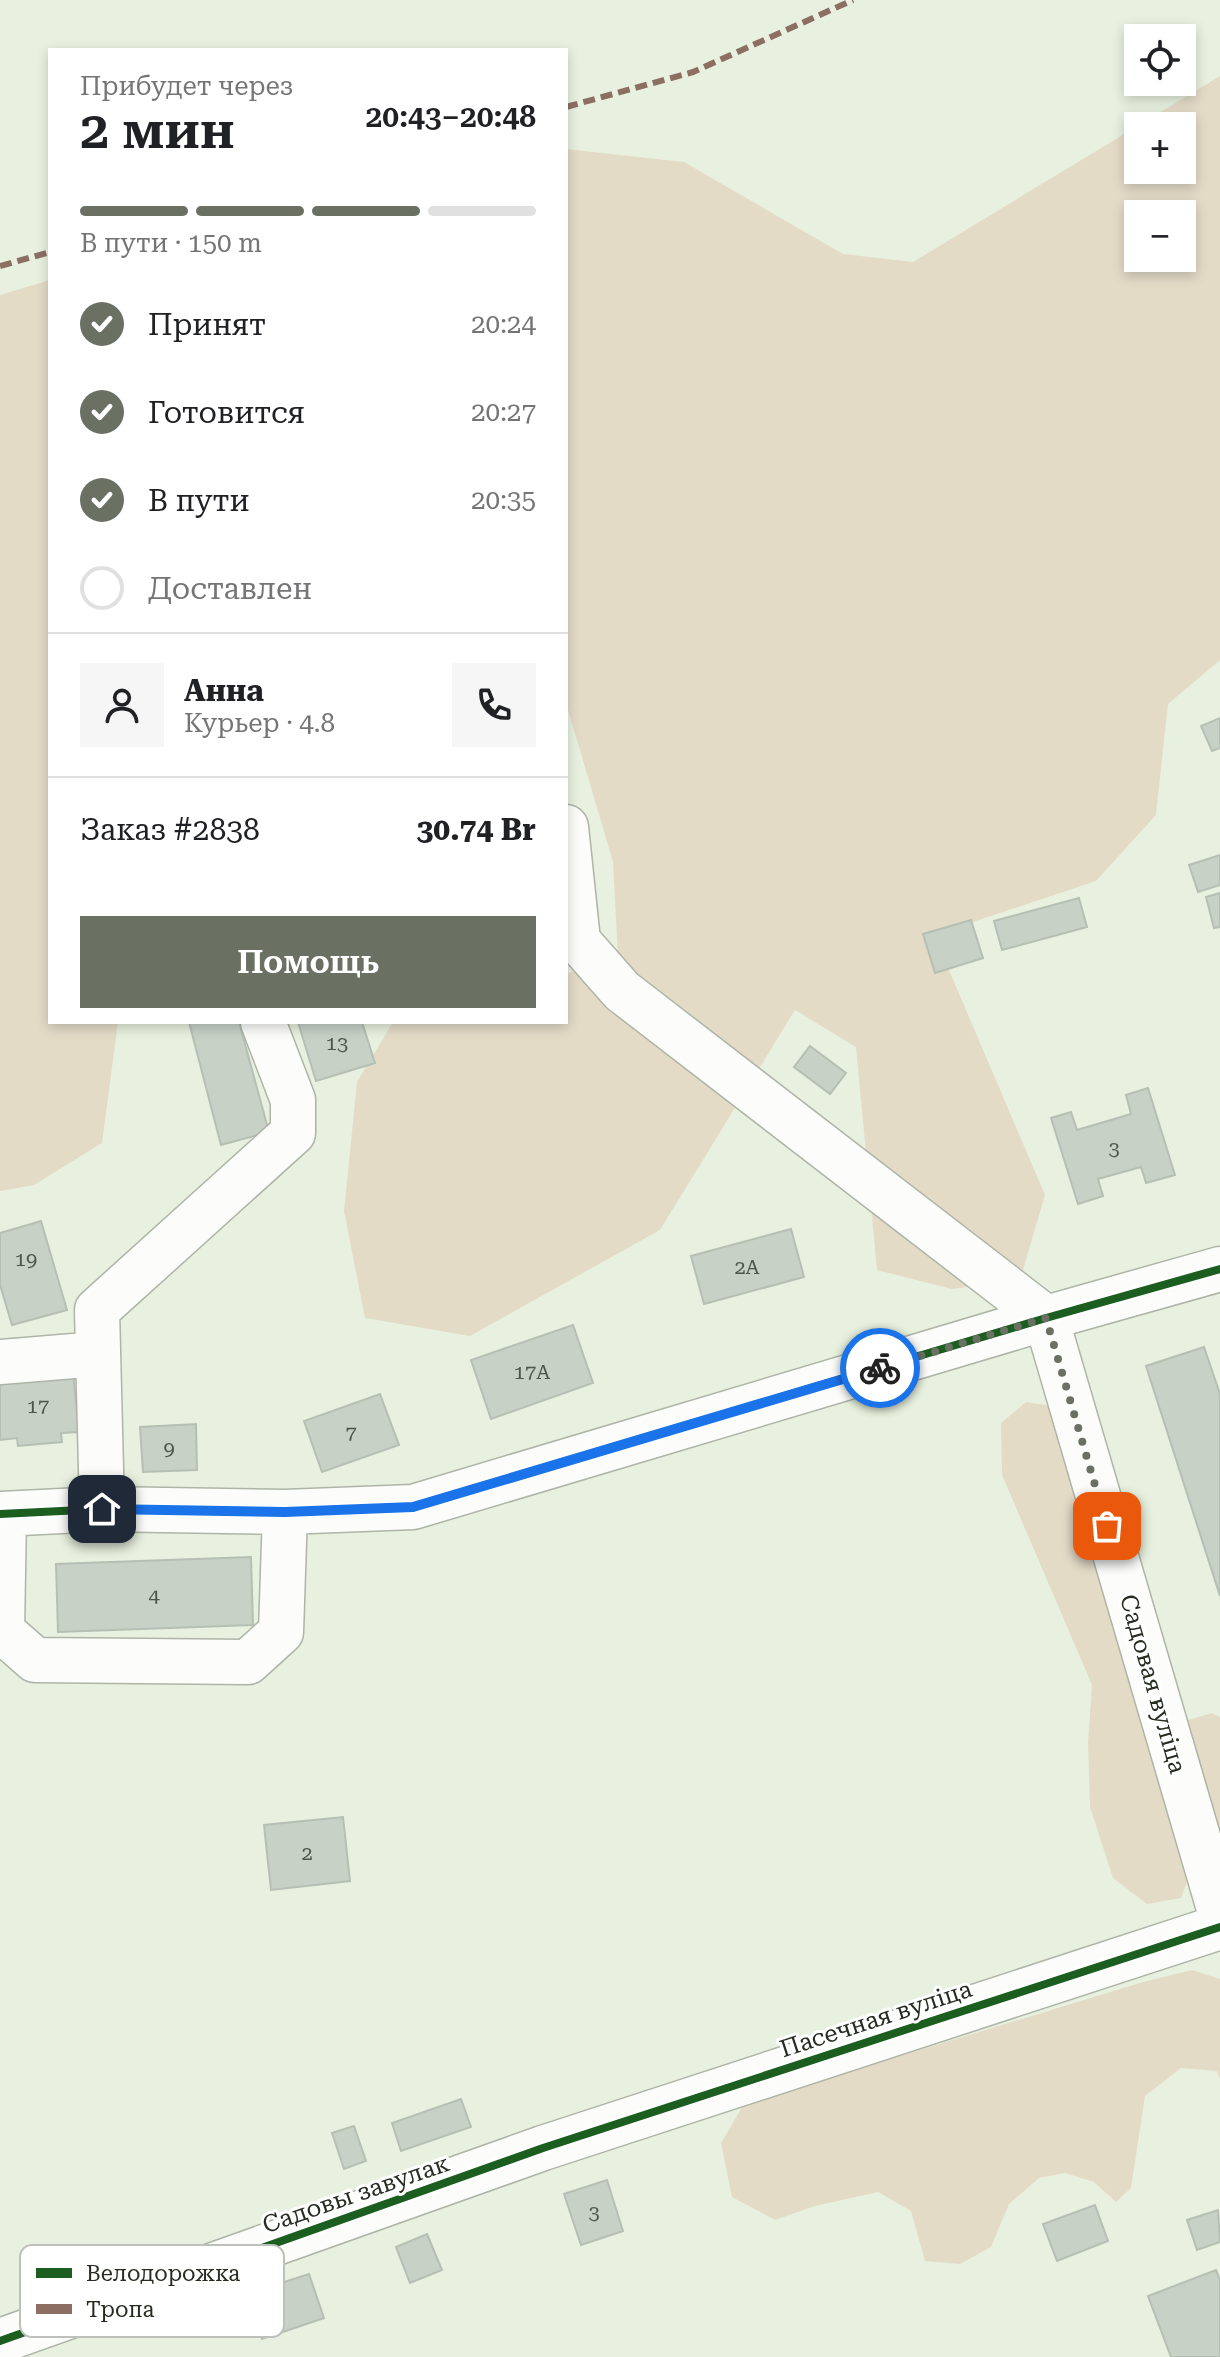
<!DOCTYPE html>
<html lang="ru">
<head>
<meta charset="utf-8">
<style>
  :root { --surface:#fff; --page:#f6f6f6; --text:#202124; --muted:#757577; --line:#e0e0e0; --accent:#6a7163 }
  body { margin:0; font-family:"Roboto Serif",serif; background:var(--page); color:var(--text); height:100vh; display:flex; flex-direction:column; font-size:30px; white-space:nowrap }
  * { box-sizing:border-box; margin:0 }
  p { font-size:26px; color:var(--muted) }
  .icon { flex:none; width:44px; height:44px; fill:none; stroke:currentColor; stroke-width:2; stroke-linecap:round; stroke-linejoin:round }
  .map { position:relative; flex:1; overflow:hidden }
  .side { position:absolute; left:48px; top:48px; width:520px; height:976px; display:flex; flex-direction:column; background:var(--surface); border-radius:0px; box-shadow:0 4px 12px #0003 }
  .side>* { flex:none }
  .controls { position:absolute; left:1124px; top:24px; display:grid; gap:16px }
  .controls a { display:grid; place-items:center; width:72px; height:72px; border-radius:0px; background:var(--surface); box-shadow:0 4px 12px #0003; font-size:40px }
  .pin { position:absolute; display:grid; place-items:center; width:68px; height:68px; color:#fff; margin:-34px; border-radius:16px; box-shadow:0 4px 12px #0006 }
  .courier { position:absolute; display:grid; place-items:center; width:80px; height:80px; margin:-40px; border:6px solid #1a73e8; border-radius:50%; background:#fff; color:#222; box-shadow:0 2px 10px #0007 }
  .overview em { font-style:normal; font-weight:600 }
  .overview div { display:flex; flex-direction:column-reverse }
  .overview { display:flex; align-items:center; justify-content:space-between; height:136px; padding:0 32px }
  h1 { font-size:52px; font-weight:600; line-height:60px }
  .bar { display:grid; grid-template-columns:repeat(4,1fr); gap:12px 8px; align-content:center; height:96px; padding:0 32px }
  .bar i { height:10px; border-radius:6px; background:var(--line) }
  .bar .on { background:var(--accent) }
  .bar p { grid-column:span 4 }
  .line { display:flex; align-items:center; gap:20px; padding:0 32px; border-top:2px solid var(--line) }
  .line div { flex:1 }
  .round { display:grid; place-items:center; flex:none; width:84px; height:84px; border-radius:0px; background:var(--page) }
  ol { padding:0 32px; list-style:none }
  li { display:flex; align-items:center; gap:24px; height:88px }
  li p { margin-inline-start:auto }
  li .icon { padding:8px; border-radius:50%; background:var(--accent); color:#fff; stroke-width:4 }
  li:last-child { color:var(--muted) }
  li i { width:44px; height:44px; border:4px solid var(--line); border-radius:50% }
  .cta { display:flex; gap:16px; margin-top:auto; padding:16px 32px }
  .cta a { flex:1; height:92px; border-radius:0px; background:var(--accent); color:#fff; font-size:32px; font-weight:600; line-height:92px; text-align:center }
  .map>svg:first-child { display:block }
  .green { fill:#e4dbc7; fill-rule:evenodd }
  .building { fill:#c7d1c6; stroke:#b5bfb4; stroke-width:2 }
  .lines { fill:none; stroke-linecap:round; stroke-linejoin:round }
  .minor-casing { stroke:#aeb4a7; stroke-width:47 }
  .minor { stroke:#fcfdfa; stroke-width:44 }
  .quiet { stroke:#8d6e63; stroke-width:6; stroke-dasharray:12 6; stroke-linecap:butt }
  .cycleway-casing { stroke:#fff; stroke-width:13 }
  .cycleway { stroke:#1b5e20; stroke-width:8 }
  .done { stroke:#6a7163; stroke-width:8; stroke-dasharray:0 14.4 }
  .route { stroke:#1a73e8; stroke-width:10 }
  .labels { text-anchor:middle; stroke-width:6; stroke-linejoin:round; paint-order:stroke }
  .number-label { font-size:20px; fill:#4e554a }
  .street-label { font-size:24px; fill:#262c20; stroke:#fff }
  .key { fill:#fff; stroke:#bec0bc; stroke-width:2 }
  .key-label { font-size:22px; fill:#262c20 }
</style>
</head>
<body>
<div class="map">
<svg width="1220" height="2357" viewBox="0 0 1220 2357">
  <rect width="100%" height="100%" fill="#e8f1df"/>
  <path class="green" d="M1220 76V660L1168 704 1156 815 1096 881 934 935 1045 1195 1020 1280 952 1289 877 1270 856 1047 795 1010 660 1230 470 1336 365 1318 344 1211 357 1082 393 1022H566V974L618 957 613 862 566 703V149L684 162 843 254 913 262ZM1138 126H1182V170H1138ZM1138 214H1182V258H1138Z
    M50 280V1022H118L102 1143 34 1185 0 1191V295Z
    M1026 1402 1058 1407 1192 1869 1181 1898 1147 1904 1113 1878 1090 1807 1088 1742 1092 1685 1002 1475 1001 1423Z
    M1212 1713 1220 1717V1833L1207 1831 1185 1721Z
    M1192 1970 1220 1979V2080L1217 2071 1181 2068 1145 2096 1131 2188 1116 2202 1094 2182 1065 2173 1039 2178 1009 2204 991 2247 960 2264 925 2261 911 2211 878 2192 815 2206 775 2220 732 2197 721 2143 748 2097 808 2084 1143 1982Z"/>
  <path class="building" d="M1220 718V748L1212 751 1201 726Z
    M1220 855V885L1198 892 1189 865Z
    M1220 893V927L1214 928 1206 897Z
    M1079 898 1087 927 1002 950 994 921Z
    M971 920 983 958 935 973 923 934Z
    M189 1022H239L269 1132 221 1145Z
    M298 1022H362L375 1063 316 1081Z
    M810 1046 846 1073 830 1094 794 1067Z
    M1148 1088 1175 1175 1146 1183 1141 1167 1098 1179 1103 1196 1078 1204 1051 1118 1071 1112 1077 1130 1131 1114 1126 1095Z
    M41 1221 67 1310 12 1325 0 1285V1233Z
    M791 1229 804 1277 704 1304 691 1256Z
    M573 1325 593 1383 491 1419 471 1360Z
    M1204 1347 1220 1394V1596L1146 1366Z
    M73 1373 79 1432 61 1433 62 1442 18 1446 17 1438 0 1440V1376Z
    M380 1394 399 1445 322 1472 304 1421Z
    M196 1424 197 1470 143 1472 140 1427Z
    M251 1557 253 1625 58 1632 56 1564Z
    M343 1817 350 1881 271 1890 264 1825Z
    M461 2099 471 2127 401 2151 392 2123Z
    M354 2126 366 2161 344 2169 332 2133Z
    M607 2180 623 2231 581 2245 564 2194Z
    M1095 2205 1108 2241 1057 2261 1043 2224Z
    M1218 2210 1220 2242 1197 2250 1187 2220Z
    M427 2234 442 2270 410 2283 396 2247Z
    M1216 2270 1220 2280V2357H1171L1148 2296Z
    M309 2274 324 2318 262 2339 247 2294Z"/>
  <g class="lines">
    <defs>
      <path id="minor" d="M566 827 578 941 622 991 1046 1318 1220 1912
        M0 1362 98 1354
        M102 1509 97 1310 293 1133V1100L263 1022
        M0 1514 102 1509 285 1512 413 1507 1046 1318 1220 1269
        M4 1514 2 1631 35 1660 248 1662 281 1632 285 1512
        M0 2341 543 2148 1220 1927"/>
    </defs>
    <use href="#minor" class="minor-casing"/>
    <use href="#minor" class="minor"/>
    <path class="quiet" d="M566 107 693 72 853 0
      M0 266 50 252"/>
    <defs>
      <path id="cycleway" d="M0 1514 102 1509 285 1512 413 1507 1046 1318 1220 1269
        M0 2341 543 2148 1220 1927"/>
    </defs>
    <use href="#cycleway" class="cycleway-casing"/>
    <use href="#cycleway" class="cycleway"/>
  </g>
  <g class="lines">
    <path class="done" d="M880 1368 1046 1318 1107 1526"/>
    <path class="route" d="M102 1509 285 1512 413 1507 880 1368"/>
  </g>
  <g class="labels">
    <g class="number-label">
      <text x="337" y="1050">13</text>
      <text x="1114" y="1155">3</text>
      <text x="26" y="1266">19</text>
      <text x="747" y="1274">2А</text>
      <text x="532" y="1379">17А</text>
      <text x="38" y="1413">17</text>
      <text x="351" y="1440">7</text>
      <text x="169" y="1455">9</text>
      <text x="154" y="1602">4</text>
      <text x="307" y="1860">2</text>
      <text x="594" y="2219">3</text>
    </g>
    <g class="street-label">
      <text transform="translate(1153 1684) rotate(74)" y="8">Садовая вуліца</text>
      <text transform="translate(876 2019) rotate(-18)" y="8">Пасечная вуліца</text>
      <text transform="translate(356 2194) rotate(-19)" y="8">Садовы завулак</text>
    </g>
  </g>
  <rect x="20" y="2245" width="264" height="92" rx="12" class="key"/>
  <rect x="36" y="2268" width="36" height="10" fill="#1b5e20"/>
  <rect x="36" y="2304" width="36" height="10" fill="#8d6e63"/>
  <g class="key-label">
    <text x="86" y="2281">Велодорожка</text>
    <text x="86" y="2317">Тропа</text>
  </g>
</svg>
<div class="controls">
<a><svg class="icon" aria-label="locate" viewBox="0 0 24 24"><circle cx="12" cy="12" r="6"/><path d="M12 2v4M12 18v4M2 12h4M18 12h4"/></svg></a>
<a>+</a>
<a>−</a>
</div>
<div class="pin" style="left:1107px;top:1526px;background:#ea580c"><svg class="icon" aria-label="bag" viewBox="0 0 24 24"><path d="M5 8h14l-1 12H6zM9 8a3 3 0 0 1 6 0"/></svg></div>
<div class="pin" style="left:102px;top:1509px;background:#1f2937"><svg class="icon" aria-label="home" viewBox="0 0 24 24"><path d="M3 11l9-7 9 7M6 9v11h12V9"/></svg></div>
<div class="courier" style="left:880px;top:1368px"><svg class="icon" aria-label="bike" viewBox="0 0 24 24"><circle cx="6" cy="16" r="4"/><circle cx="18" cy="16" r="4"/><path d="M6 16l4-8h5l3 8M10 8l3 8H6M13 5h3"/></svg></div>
<section class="side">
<div class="overview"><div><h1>2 мин</h1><p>Прибудет через</p></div><em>20:43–20:48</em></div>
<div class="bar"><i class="on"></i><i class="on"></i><i class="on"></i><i></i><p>В пути · 150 m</p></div>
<ol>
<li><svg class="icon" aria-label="check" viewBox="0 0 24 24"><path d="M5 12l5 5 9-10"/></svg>Принят<p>20:24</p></li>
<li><svg class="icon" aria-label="check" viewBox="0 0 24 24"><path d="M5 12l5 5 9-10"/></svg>Готовится<p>20:27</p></li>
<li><svg class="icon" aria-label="check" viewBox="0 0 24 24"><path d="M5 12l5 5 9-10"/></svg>В пути<p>20:35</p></li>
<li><i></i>Доставлен</li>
</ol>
<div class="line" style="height:144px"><a class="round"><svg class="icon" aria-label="person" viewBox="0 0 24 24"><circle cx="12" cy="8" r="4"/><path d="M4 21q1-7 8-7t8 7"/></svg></a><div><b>Анна</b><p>Курьер · 4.8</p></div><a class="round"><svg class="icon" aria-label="phone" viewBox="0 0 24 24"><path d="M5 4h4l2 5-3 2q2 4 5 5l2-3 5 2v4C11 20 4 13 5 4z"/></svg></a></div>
<div class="line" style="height:104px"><div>Заказ #2838</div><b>30.74 Br</b></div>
<div class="cta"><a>Помощь</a></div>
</section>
</div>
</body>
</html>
